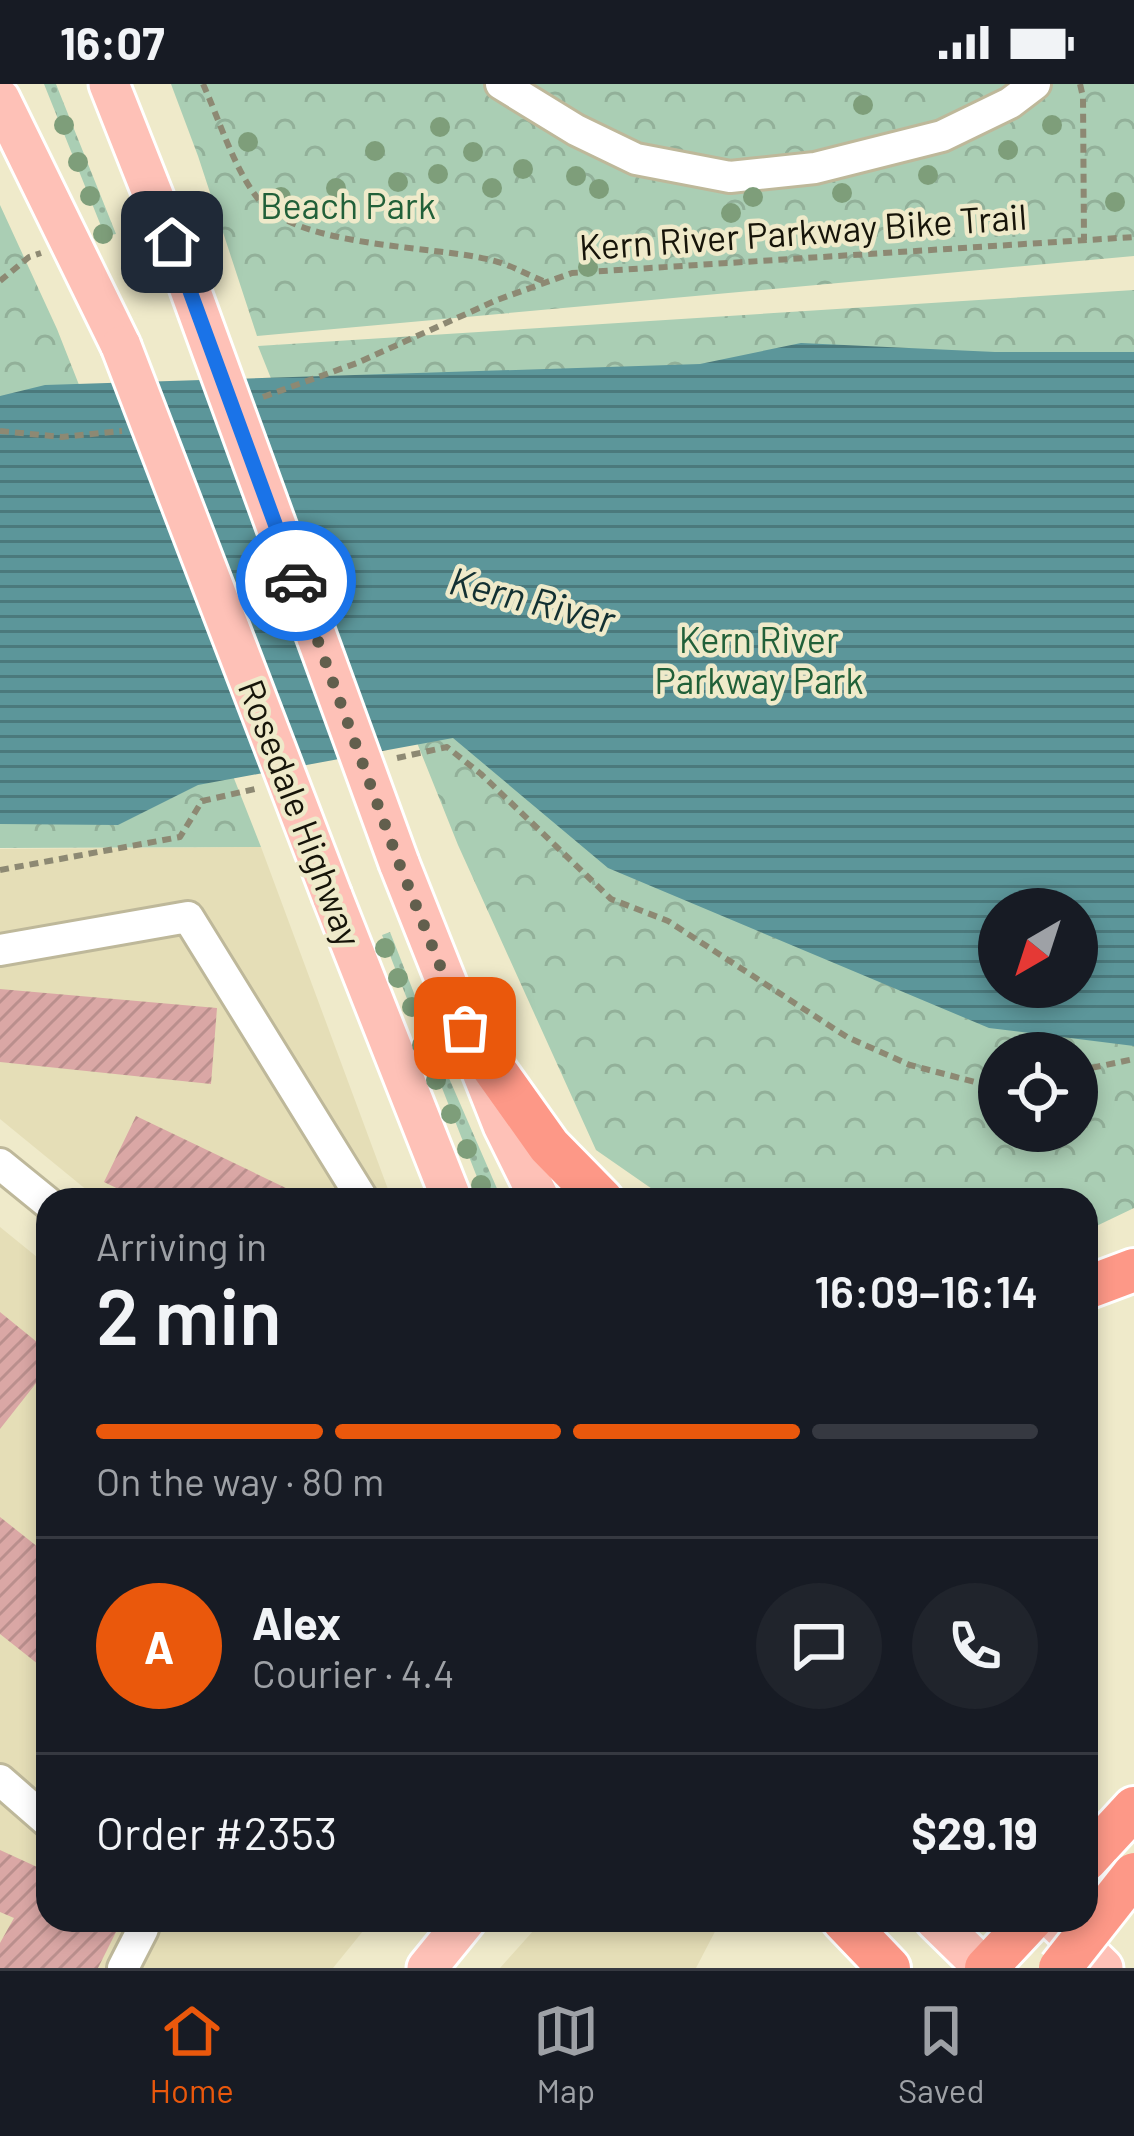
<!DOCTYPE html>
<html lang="en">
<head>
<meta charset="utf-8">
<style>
  :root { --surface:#171b24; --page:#20242c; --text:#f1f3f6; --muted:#9ea1a6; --line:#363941; --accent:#ea580c }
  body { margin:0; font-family:Barlow,sans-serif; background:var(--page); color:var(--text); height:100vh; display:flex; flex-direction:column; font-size:45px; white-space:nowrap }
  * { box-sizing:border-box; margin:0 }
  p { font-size:39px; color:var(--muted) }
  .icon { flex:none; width:66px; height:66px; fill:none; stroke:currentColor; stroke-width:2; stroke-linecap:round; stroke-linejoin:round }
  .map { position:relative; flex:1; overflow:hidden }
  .sheet { position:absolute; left:36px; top:1104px; width:1062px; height:744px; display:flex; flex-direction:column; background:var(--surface); border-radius:36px; box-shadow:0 6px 18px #0003 }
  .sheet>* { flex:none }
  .needle { width:78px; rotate:219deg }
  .buttons { position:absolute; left:978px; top:804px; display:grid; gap:24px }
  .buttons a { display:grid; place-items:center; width:120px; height:120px; border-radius:50%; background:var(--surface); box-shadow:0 6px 18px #0003; font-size:60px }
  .pin { position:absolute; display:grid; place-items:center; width:102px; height:102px; color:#fff; margin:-51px; border-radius:24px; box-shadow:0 6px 18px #0006 }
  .courier { position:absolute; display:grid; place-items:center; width:120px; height:120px; margin:-60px; border:9px solid #1a73e8; border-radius:50%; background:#fff; color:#222; box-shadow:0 3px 15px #0007 }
  .summary em { font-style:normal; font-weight:600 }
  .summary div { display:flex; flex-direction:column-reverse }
  .summary { display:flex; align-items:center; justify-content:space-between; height:204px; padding:0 60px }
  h1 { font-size:78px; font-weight:600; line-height:90px }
  .bar { display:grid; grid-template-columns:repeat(4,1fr); gap:18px 12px; align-content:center; height:144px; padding:0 60px }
  .bar i { height:15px; border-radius:9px; background:var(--line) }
  .bar .on { background:var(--accent) }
  .bar p { grid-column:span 4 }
  .line { display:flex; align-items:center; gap:30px; padding:0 60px; border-top:3px solid var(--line) }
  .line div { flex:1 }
  .round { display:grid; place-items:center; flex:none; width:126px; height:126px; border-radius:63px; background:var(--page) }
  .status { display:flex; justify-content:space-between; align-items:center; height:84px; padding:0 60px; background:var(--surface); direction:ltr }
  .status svg { height:33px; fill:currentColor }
  .dock { display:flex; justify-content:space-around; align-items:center; height:168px; border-top:3px solid var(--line); background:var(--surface); font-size:33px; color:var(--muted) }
  .dock a { display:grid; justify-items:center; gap:6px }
  .dock .on { color:var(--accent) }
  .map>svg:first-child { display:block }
  .built { fill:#e5deb7 }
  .grass { fill:url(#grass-dots) }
  .forest { fill:url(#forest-crowns); fill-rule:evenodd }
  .water { fill:url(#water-rules); fill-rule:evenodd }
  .building { fill:url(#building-hatch) }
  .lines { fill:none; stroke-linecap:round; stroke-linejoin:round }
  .minor-casing { stroke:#beb89a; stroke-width:36 }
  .major-casing { stroke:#fff; stroke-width:45 }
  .highway-casing { stroke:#fff; stroke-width:48 }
  .path { stroke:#8d8973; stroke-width:6; stroke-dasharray:9 6; stroke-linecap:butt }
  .minor { stroke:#fff; stroke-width:30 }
  .major { stroke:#fec1b7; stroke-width:39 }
  .highway { stroke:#fd9887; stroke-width:42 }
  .major-bridge-casing { stroke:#fff; stroke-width:45; stroke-linecap:butt }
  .highway-bridge-casing { stroke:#fff; stroke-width:48; stroke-linecap:butt }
  .major-bridge { stroke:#fec1b7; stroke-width:39 }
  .highway-bridge { stroke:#fd9887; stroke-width:42 }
  .tree { fill:#7e9e7a }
  .done { stroke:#625f4d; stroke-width:12; stroke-dasharray:0 21.6 }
  .route { stroke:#1a73e8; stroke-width:15 }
  .labels { text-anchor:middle; stroke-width:9; stroke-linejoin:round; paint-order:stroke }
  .park-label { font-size:36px; fill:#216039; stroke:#efeaca }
  .street-label { font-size:36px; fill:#161409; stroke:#efeaca }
  .water-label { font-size:39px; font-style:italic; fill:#123032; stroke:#efeaca }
</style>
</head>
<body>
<div class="status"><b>16:07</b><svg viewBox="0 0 49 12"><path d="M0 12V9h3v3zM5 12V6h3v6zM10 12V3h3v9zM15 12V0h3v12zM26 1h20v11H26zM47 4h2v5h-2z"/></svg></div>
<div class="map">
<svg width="1134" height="1884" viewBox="0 0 1134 1884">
  <defs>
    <pattern id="grass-dots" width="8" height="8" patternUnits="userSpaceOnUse" patternTransform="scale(3)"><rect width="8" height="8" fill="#aaceb4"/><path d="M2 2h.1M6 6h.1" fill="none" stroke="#92b099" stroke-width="1.8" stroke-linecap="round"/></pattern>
    <pattern id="forest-crowns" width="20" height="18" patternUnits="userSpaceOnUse" patternTransform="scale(3)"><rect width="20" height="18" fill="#aaceb4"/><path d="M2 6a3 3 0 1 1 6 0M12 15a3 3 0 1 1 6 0" fill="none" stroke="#92b099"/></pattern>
    <pattern id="water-rules" width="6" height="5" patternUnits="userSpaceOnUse" patternTransform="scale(3)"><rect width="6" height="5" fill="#5c969a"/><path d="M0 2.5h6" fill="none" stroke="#4b797c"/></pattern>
    <pattern id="building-hatch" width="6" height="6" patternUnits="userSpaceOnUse" patternTransform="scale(3)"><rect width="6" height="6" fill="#daa7a5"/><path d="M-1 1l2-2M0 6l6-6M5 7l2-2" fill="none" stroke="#ba8f8d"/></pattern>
  </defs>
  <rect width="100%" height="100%" fill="#efeaca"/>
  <path class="built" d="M261 763 392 1116H99L0 1035V765Z
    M0 1143 48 1182V1836H372L333 1884H0Z
    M543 1836H721L696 1884H500Z"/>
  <path class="grass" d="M44 0H56L116 150 105 152Z
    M390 848 432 955 502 1116H486L382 851Z"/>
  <path class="forest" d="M171 0H1134V172L257 252 198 72Z
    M0 121 57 245 261 763 0 764Z
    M1134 206V1124L1086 1147V1116H668L596 1066 458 761 258 262ZM999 825H1077V903H999ZM999 969H1077V1047H999Z"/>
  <path class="water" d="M801 259 995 268H1134V962L989 944 608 784 453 654 198 701 118 741 0 740V312L45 301 700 280ZM999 825H1077V903H999Z"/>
  <path class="building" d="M0 905 217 924 211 1000 0 978Z
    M136 1032 311 1116H141L104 1098Z
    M0 1228 48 1267V1284L0 1345Z
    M0 1433 48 1471V1588L0 1550Z
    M0 1766 48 1788V1836H122L98 1884H0V1859L14 1834 0 1828Z"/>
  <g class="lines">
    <defs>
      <path id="minor" d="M501 0 576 46 636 75 730 93 815 84 942 52 1010 19 1035 0
        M0 866 188 833 363 1116
        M0 1080 48 1119
        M0 1696 48 1738
        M123 1884 143 1845 141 1836"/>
      <path id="major" d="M109 0 187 197
        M0 15 121 262
        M399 779 503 1041 540 1116
        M332 812 452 1116
        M935 1836 984 1884
        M1054 1836 1103 1884
        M427 1884 466 1836"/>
      <path id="highway" d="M465 944 549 1062 602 1116
        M1086 1204 1134 1186
        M1086 1776 1134 1724
        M843 1836 889 1884
        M986 1884 1031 1836"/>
    </defs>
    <use href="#minor" class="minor-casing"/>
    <use href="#major" class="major-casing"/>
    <use href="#highway" class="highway-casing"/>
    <path class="path" d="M203 0C219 35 235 88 260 117 301 164 431 161 491 176 509 180 526 190 543 197
      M1080 0 1083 13 1084 156
      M0 197 29 173 41 169
      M263 313 357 279 497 216 572 189 1134 153
      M0 347 62 353 122 347
      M397 674 447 663 481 690 611 815 668 837 847 953 910 981 979 999 999 997
      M0 786 180 753 202 717 255 705
      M1077 987 1134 975"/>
    <use href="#minor" class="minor"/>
    <use href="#major" class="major"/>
    <use href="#highway" class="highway"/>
    <defs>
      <path id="major-bridge" d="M187 197 399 779
        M121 262 332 812"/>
      <path id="highway-bridge" d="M1060 1884 1134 1790"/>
    </defs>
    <use href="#major-bridge" class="major-bridge-casing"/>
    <use href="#highway-bridge" class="highway-bridge-casing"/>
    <use href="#major-bridge" class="major-bridge"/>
    <use href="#highway-bridge" class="highway-bridge"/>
  </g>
  <g class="tree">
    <circle cx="863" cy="21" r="10"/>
    <circle cx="64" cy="41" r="10"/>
    <circle cx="1052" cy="41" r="10"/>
    <circle cx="440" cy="43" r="10"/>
    <circle cx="248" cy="58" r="10"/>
    <circle cx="1008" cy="66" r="10"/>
    <circle cx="375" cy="67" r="10"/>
    <circle cx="473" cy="68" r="10"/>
    <circle cx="78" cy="78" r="10"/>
    <circle cx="523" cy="85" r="10"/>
    <circle cx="438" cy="90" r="10"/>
    <circle cx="928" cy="91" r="10"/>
    <circle cx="576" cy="92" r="10"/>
    <circle cx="398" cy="98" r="10"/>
    <circle cx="336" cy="104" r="10"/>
    <circle cx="492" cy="104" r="10"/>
    <circle cx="599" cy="105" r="10"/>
    <circle cx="842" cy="109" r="10"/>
    <circle cx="90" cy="112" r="10"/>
    <circle cx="281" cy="113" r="10"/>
    <circle cx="753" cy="113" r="10"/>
    <circle cx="1115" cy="118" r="10"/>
    <circle cx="731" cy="129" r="10"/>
    <circle cx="103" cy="150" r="10"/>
    <circle cx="588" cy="183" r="10"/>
    <circle cx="385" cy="864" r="10"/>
    <circle cx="398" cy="894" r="10"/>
    <circle cx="412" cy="923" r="10"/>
    <circle cx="422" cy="961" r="10"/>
    <circle cx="436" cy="996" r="10"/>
    <circle cx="451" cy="1030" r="10"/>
    <circle cx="467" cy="1065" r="10"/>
    <circle cx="481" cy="1101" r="10"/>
  </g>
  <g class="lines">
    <path class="done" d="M296 497 399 779 465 944"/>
    <path class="route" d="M172 158 296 497"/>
  </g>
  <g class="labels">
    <g class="park-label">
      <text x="348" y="135">Beach Park</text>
      <text x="759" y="569">Kern River<tspan x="759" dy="41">Parkway Park</tspan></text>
    </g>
    <g class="street-label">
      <text transform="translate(803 148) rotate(-4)" y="13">Kern River Parkway Bike Trail</text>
      <text transform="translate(300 729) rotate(69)" y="13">Rosedale Highway</text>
    </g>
    <g class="water-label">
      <text transform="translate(532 516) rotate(14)" y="14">Kern River</text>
    </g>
  </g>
</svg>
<div class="buttons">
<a><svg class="needle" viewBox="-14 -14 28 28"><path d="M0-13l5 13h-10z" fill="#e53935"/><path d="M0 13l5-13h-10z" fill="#9ea1a6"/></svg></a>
<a><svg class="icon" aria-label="locate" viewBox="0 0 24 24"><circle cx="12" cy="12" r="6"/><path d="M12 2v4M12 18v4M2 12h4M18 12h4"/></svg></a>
</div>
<div class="pin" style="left:465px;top:944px;background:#ea580c"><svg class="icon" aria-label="bag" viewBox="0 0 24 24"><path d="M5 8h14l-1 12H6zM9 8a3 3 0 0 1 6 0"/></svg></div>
<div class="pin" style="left:172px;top:158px;background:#1f2937"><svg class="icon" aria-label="home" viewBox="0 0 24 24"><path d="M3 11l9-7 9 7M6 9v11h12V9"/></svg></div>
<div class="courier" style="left:296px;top:497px"><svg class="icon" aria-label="car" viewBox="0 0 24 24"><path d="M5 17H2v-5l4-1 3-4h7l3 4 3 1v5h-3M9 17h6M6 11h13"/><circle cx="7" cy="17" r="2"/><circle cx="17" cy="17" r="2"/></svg></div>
<section class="sheet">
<div class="summary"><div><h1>2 min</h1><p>Arriving in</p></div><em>16:09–16:14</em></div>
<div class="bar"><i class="on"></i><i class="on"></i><i class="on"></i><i></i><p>On the way · 80 m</p></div>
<div class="line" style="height:216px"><b class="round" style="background:var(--accent);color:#fff">A</b><div><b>Alex</b><p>Courier · 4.4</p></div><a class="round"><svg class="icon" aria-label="chat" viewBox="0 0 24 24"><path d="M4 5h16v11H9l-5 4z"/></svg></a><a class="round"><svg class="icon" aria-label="phone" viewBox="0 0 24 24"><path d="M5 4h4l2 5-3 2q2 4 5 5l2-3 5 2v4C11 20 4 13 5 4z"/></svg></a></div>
<div class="line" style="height:156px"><div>Order #2353</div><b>$29.19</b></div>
</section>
</div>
<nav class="dock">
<a class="on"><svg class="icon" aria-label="home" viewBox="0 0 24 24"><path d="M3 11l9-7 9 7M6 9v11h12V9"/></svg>Home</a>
<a><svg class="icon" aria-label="map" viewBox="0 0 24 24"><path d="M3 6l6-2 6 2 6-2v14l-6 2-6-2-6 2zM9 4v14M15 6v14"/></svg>Map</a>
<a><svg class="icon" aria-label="saved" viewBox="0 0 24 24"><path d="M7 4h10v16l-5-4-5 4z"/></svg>Saved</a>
</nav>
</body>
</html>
